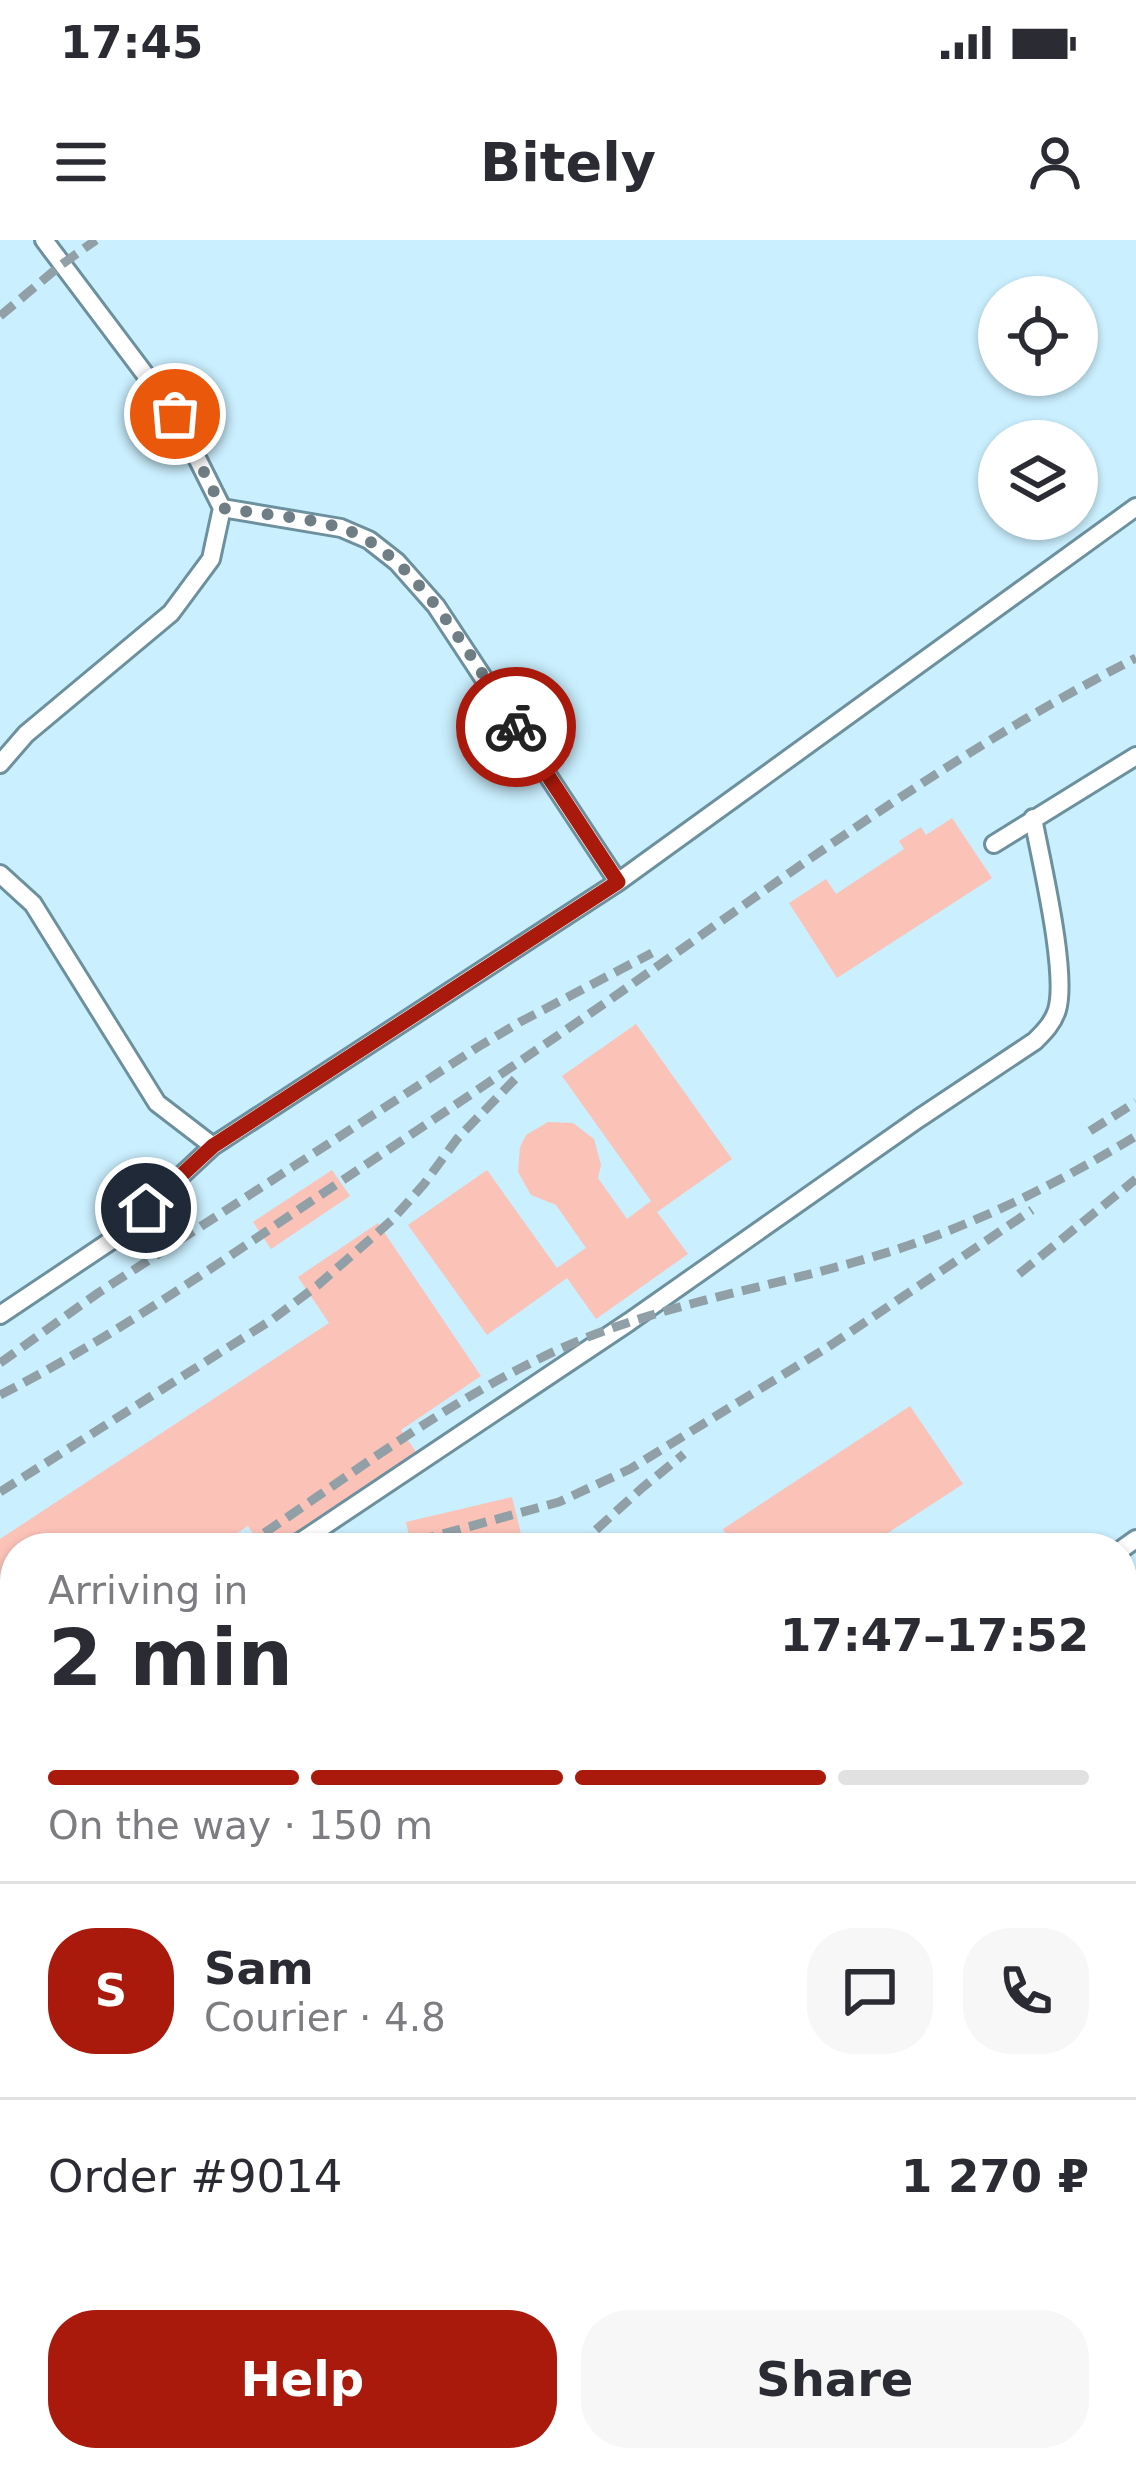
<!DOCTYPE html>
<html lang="en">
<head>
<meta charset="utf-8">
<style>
  :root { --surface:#fff; --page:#f7f7f7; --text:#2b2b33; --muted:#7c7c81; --line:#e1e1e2; --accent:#aa1a0c }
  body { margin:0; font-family:"DejaVu Sans",sans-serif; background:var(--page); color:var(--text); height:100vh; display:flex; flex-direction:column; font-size:45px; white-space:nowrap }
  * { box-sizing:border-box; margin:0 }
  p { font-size:39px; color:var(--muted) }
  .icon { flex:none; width:66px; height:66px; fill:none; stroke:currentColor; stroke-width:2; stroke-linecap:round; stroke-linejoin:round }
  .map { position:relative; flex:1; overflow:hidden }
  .panel { position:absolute; left:0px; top:1293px; width:1137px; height:939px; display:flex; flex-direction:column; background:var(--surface); border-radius:48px 48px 0 0; box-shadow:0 3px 9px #0004 }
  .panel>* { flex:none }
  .controls { position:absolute; left:978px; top:36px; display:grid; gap:24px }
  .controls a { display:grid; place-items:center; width:120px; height:120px; border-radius:50%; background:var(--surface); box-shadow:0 3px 9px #0004; font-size:60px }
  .pin { position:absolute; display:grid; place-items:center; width:102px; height:102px; color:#fff; margin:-51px; border:6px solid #fff; border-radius:50%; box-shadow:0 3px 12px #0007 }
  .courier { position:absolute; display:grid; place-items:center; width:120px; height:120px; margin:-60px; border:9px solid #aa1a0c; border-radius:50%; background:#fff; color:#222; box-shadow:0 3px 15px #0007 }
  .overview em { font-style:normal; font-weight:700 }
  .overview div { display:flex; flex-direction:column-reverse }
  .overview { display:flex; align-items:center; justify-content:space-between; height:204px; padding:0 48px }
  h1 { font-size:78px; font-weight:700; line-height:90px }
  .bar { display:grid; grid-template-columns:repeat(4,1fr); gap:18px 12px; align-content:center; height:144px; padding:0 48px }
  .bar i { height:15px; border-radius:9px; background:var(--line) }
  .bar .selected { background:var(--accent) }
  .bar p { grid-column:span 4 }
  .line { display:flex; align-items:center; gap:30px; padding:0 48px; border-top:3px solid var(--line) }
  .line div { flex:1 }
  .round { display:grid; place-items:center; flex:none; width:126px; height:126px; border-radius:48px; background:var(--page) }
  .cta { display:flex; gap:24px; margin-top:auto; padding:24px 48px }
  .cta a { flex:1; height:138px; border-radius:48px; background:var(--accent); color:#fff; font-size:48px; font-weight:700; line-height:138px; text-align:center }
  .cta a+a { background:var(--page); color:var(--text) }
  .status { display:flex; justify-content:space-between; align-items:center; height:84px; padding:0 60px; background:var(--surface); direction:ltr }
  .status svg { height:33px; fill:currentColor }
  header { display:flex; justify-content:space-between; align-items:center; height:156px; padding:0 48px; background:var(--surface); font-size:54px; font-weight:700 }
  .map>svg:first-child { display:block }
  .built { fill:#caeffe; fill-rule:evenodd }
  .building { fill:#fbc2b8 }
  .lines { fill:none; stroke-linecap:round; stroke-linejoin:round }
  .lane-casing { stroke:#6d909e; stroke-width:22 }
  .lane { stroke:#fff; stroke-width:16 }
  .rail { stroke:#91a0a6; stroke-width:9; stroke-dasharray:18 9; stroke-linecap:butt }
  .done { stroke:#6f7e84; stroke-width:12; stroke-dasharray:0 21.6 }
  .route { stroke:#aa1a0c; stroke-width:15 }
</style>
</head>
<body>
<div class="status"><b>17:45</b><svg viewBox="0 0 49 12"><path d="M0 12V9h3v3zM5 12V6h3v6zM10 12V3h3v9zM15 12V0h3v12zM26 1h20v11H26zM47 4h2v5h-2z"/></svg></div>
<header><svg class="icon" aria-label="menu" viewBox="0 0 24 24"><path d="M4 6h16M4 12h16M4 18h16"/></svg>Bitely<svg class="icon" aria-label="person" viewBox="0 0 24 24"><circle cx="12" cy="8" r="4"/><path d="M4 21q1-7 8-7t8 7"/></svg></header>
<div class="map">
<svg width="1136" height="2230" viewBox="0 0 1136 2230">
  <rect width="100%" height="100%" fill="#e7f6fc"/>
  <path class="built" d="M0 0H1136V2230H0ZM999 57H1077V135H999ZM999 201H1077V279H999ZM15 1308H1122V2217H15Z"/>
  <path class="building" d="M952 578 992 638 837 738 789 663 826 639 836 654 904 609 899 601 921 587 926 595Z
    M636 784 732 919 657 972 688 1014 596 1079 567 1038 487 1095 408 985 487 930 557 1028 586 1008 556 965 531 955 518 932 520 907 526 895 548 882 573 883 594 899 601 925 598 938 627 979 651 961 562 836Z
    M332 930 350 956 271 1009 253 982Z
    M378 983 481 1136 401 1190 427 1228 305 1308H262L248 1286 215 1308H15V1439L0 1449V1299L329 1083 298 1037Z
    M910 1166 963 1244 865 1308H735L723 1289Z
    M512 1257 523 1302 498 1308H412L406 1282Z
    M15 1567V1692L0 1702V1577Z"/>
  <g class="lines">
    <defs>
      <path id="lane" d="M222 268 341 288 369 300 397 322 436 366 618 642 1136 267
        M0 524 26 494 171 373 211 319 222 268 175 174 44 0
        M994 604 1136 516
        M0 634 33 664 157 863 213 906
        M0 1075 112 1000 213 906 618 642
        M291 1308 629 1082 918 879 1035 801C1044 792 1053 783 1057 770 1068 733 1041 621 1033 578
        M1122 1309 1136 1299
        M0 1502 15 1492
        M0 2003 15 2027
        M139 2217 147 2230
        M1112 2230 1136 2214"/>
    </defs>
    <use href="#lane" class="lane-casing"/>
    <use href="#lane" class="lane"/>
    <path class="rail" d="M0 76 61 25 96 0
      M1090 891 1136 862
      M1019 1034 1136 939
      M0 1123 98 1053 478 807 520 782 652 713
      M0 1155C106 1101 203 1034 301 968 407 897 513 827 618 754 786 636 952 512 1136 418
      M0 1252 273 1079 318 1045 392 980 424 944 457 899 515 839
      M417 1301 559 1262 630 1229 828 1107 1032 970
      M242 1308C352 1235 461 1149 583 1099 685 1058 794 1043 898 1009 983 981 1060 942 1136 896
      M576 1308 642 1248 684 1214
      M0 1471 15 1461
      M1122 1580 1136 1565
      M1122 1815 1136 1773
      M1122 2153 1136 2084
      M201 2230 220 2217
      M258 2230 277 2217
      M845 2230 860 2217
      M1101 2230 1105 2217"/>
  </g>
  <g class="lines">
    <path class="done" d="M175 174 222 268C258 274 307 277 341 288 415 310 475 425 516 487"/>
    <path class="route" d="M146 968 213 906 618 642 516 487"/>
  </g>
</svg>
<div class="controls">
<a><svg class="icon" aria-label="locate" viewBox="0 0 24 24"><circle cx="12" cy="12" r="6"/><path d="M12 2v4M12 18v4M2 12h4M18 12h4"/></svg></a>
<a><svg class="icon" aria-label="layers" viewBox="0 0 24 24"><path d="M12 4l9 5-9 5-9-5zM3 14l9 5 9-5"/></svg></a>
</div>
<div class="pin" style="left:175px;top:174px;background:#ea580c"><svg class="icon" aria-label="bag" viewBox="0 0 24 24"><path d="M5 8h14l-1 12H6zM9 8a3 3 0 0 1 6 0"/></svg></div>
<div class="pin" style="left:146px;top:968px;background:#1f2937"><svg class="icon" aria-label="home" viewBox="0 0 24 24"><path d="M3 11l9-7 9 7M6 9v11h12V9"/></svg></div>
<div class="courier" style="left:516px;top:487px"><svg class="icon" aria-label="bike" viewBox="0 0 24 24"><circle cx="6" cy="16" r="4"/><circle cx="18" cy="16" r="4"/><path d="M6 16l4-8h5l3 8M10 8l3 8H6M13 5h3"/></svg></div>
<section class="panel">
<div class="overview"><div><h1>2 min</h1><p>Arriving in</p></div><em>17:47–17:52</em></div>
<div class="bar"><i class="selected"></i><i class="selected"></i><i class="selected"></i><i></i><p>On the way · 150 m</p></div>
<div class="line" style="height:216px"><b class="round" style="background:var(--accent);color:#fff">S</b><div><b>Sam</b><p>Courier · 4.8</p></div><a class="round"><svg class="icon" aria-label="chat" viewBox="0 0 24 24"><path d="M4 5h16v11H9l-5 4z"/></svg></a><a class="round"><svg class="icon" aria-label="phone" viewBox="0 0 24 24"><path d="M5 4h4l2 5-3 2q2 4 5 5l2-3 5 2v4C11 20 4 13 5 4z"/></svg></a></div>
<div class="line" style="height:156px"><div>Order #9014</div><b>1 270 ₽</b></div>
<div class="cta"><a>Help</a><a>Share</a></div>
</section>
</div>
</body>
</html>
